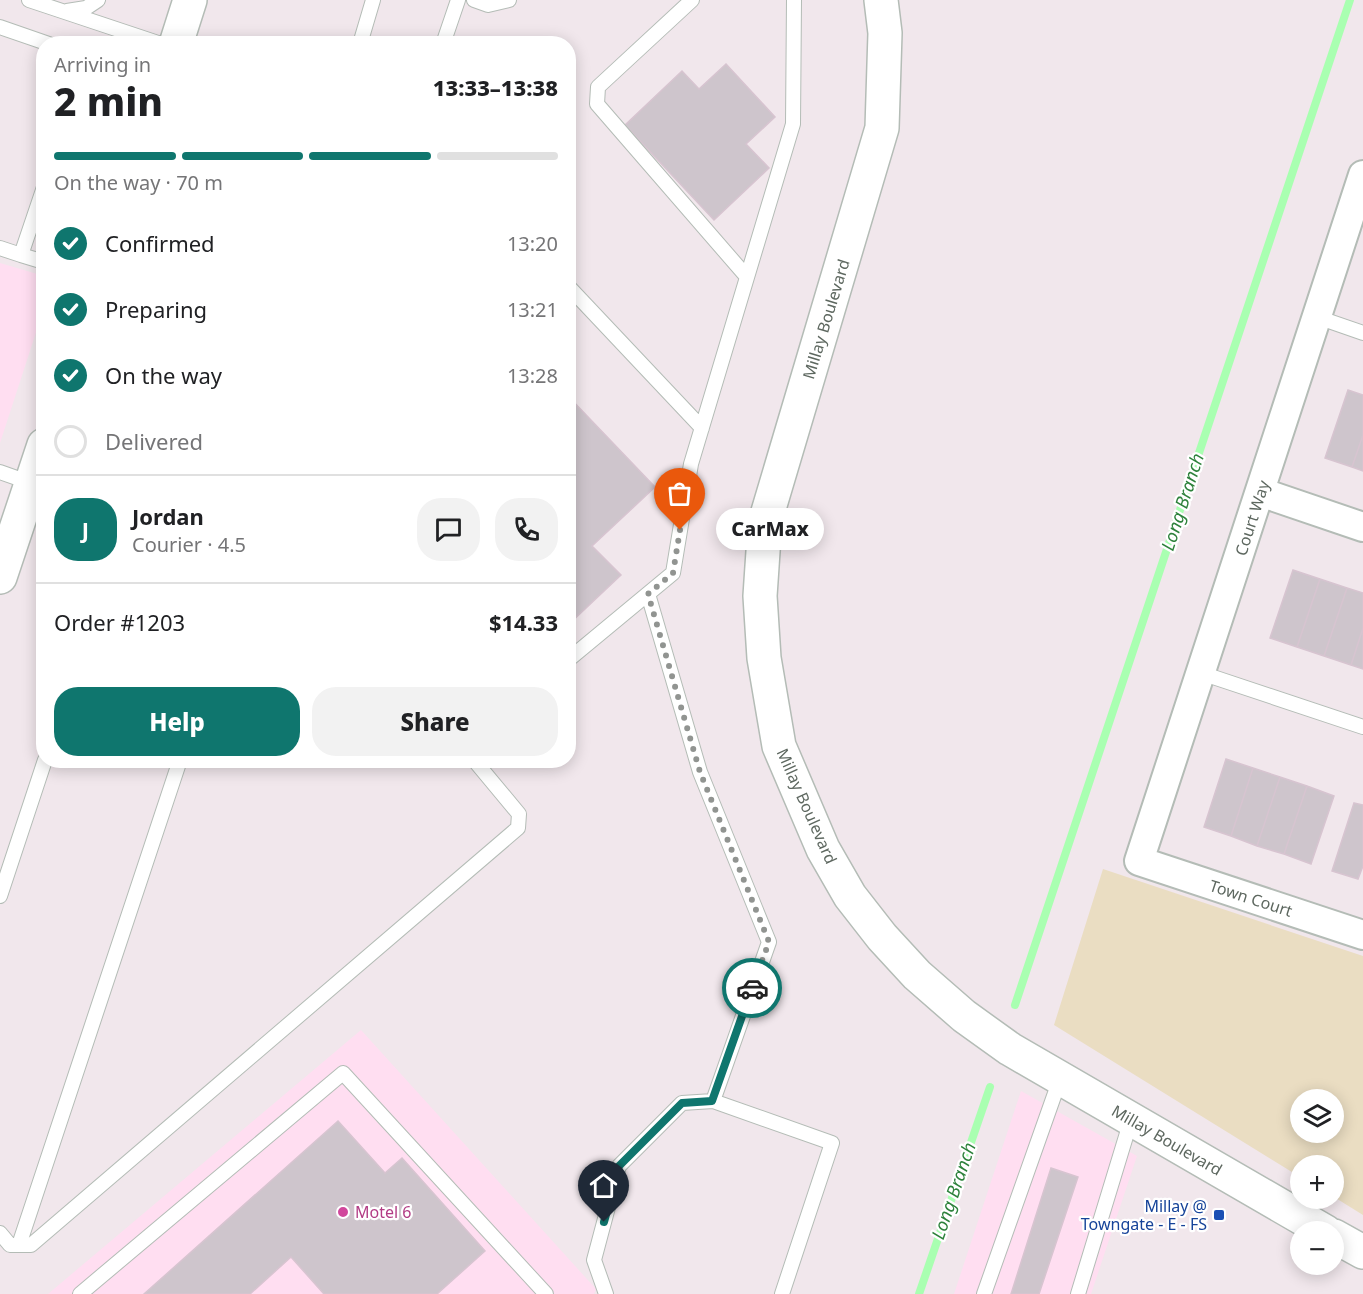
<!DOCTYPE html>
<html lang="en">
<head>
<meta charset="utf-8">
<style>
  :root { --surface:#fff; --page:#f2f2f2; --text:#202124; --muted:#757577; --line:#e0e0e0; --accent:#0f766e }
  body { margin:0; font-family:"Noto Sans",sans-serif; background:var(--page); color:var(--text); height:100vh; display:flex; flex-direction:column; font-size:22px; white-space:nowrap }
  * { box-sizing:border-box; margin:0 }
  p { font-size:20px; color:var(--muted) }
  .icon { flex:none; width:33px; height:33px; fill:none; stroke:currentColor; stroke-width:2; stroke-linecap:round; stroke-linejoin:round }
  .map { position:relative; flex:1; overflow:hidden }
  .drawer { position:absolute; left:36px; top:36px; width:540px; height:732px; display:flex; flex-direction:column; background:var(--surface); border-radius:24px; box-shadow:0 3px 15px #0003 }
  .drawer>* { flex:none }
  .buttons { position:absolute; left:1290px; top:1089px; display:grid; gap:12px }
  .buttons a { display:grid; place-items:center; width:54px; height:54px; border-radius:50%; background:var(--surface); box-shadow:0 3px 15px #0003; font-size:30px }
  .pin { position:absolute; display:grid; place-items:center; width:51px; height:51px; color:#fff; margin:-62px -26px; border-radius:50% 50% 50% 0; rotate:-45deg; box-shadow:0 0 6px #0007 }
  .pin .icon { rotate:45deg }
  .courier { position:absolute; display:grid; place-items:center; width:60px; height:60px; margin:-30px; border:4px solid #0f766e; border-radius:50%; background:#fff; color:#222; box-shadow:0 2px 8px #0007 }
  .bubble { position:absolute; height:42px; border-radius:21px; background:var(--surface); box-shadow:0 3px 15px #0003; font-size:20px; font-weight:800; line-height:42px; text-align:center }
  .summary em { font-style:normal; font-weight:800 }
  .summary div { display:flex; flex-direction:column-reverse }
  .summary { display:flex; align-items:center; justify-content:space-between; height:102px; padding:0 18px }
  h1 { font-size:39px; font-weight:800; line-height:45px }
  .bar { display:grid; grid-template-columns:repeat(4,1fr); gap:9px 6px; align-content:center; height:72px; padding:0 18px }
  .bar i { height:8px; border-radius:4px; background:var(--line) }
  .bar .selected { background:var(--accent) }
  .bar p { grid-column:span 4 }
  .line { display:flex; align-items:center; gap:15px; padding:0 18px; border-top:2px solid var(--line) }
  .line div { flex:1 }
  .round { display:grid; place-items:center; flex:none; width:63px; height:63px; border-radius:24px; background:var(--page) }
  ol { padding:0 18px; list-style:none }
  li { display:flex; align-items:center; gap:18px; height:66px }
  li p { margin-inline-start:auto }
  li .icon { padding:6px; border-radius:50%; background:var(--accent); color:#fff; stroke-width:4 }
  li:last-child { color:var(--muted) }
  li i { width:33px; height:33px; border:3px solid var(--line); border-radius:50% }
  .primary-button { display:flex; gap:12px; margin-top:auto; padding:12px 18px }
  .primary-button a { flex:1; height:69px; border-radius:24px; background:var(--accent); color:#fff; font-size:24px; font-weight:800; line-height:69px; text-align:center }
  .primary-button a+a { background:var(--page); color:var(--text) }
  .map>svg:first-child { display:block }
  .commercial { fill:#ffdef1 }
  .green { fill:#eaddc2; fill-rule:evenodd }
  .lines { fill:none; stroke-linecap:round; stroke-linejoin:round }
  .stream { stroke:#a9ffb1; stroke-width:8 }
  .building { fill:#cec5cc; stroke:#d7c4d0; stroke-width:1.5 }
  .service-casing { stroke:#b4bcb6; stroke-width:16 }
  .minor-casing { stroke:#b4bcb6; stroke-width:32 }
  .tertiary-casing { stroke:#b4bcb6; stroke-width:36 }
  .service { stroke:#fff; stroke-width:14 }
  .minor { stroke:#fff; stroke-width:28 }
  .tertiary { stroke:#fff; stroke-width:33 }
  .done { stroke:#919491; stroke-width:6; stroke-dasharray:0 10.8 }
  .route { stroke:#0f766e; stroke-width:8 }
  .hotel-dot { fill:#d1479c; stroke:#fff; stroke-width:2 }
  .transit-dot { fill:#1a4fb4; stroke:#fff; stroke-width:2 }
  .labels { text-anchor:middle; stroke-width:4.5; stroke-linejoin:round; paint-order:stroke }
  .street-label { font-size:16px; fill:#5e6860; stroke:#fff }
  .transit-label { font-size:16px; fill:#164399; stroke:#fff; text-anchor:end }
  .hotel-label { font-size:16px; fill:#b23c85; stroke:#fff; text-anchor:start }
  .water-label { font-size:18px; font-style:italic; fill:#2e823c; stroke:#fff }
</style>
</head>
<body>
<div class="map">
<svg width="1363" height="1294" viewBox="0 0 1363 1294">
  <rect width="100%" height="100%" fill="#f1e7ec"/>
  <path class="commercial" d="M0 263 44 276 43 311 0 443Z
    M361 1030 596 1289 594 1294H48Z
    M1021 1091 1137 1156 1091 1294H954Z"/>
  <path class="green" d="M1103 869 1363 956V1215L1334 1197V1166H1300V1177L1054 1025ZM1300 1100H1334V1132H1300Z"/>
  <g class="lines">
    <path class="stream" d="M1015 1005 1350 0
      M919 1294 990 1087"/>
  </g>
  <path class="building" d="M726 64 775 117 746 144 769 168 714 220 625 125 682 71 699 89Z
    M1348 390 1363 395V435L1352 467 1325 458Z
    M568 396 655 487 592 546 621 575 568 625Z
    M1363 435V471L1352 467Z
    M1293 570 1320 579 1297 647 1270 638Z
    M1320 579 1347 588 1324 656 1297 647Z
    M1347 588 1363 593V628L1351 665 1324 656Z
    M1363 628V669L1351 665Z
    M1226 759 1253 768 1231 836 1204 827Z
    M1253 768 1280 777 1257 846 1231 836Z
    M1280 777 1307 786 1284 854 1257 846Z
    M1307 786 1334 796 1311 864 1284 854Z
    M1354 803 1363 805V866L1358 879 1332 871Z
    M338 1121 385 1173 402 1158 485 1251 437 1294H324L291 1257 250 1294H144Z
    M1051 1168 1078 1177 1039 1294H1011Z"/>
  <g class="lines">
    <defs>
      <path id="service" d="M29 0 161 44
        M474 0 488 5 509 0
        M692 0 598 87 597 104 747 277
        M67 11 86 8 98 0
        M0 27 49 44
        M360 44 373 0
        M443 44 458 0
        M0 248 21 255 44 187
        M21 255 44 262
        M568 286 702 428
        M1317 317 1363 333
        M0 472 31 483
        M648 594 700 772 769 942 713 1101
        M568 660 673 573 691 464 793 124 794 0
        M1201 673 1363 727
        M0 896 45 760
        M0 1233 10 1245H31L518 828 519 814 474 760
        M19 1245 180 760
        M80 1294 343 1073 546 1294
        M606 1294 594 1260 619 1166 682 1103 713 1101 832 1143 782 1294
        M984 1294 1060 1079
        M1078 1294 1131 1120"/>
      <path id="minor" d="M1363 175 1139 861 1363 935
        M1260 492 1363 527"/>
      <path id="tertiary" d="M881 0 885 33 882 128 765 522 760 596 764 658 779 746 823 849 850 896 882 937 917 975 964 1016 1010 1049 1326 1232
        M176 44 190 0
        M0 577 44 445
        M1334 1236 1363 1252"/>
    </defs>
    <use href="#service" class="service-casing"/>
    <use href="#minor" class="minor-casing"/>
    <use href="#tertiary" class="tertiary-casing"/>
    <use href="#service" class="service"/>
    <use href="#minor" class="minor"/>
    <use href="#tertiary" class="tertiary"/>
  </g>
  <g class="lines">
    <path class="done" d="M680 530 673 573 648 594 700 772 769 942 752 988"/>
    <path class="route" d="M604 1222 619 1166 682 1103 712 1101 752 988"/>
  </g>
  <circle class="hotel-dot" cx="343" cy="1212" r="6"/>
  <rect class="transit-dot" x="1213" y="1209" width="12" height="12" rx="3"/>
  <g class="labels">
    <g class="street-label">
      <text transform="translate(826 319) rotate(-73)" y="6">Millay Boulevard</text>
      <text transform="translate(1252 518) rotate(-72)" y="6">Court Way</text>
      <text transform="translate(807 806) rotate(66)" y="6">Millay Boulevard</text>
      <text transform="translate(1251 898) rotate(18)" y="6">Town Court</text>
      <text transform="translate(1167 1140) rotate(30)" y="6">Millay Boulevard</text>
    </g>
    <g class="transit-label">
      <text x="1207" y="1212">Millay @<tspan x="1207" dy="18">Towngate - E - FS</tspan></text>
    </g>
    <g class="hotel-label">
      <text x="355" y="1218">Motel 6</text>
    </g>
    <g class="water-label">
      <text transform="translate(1183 502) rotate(-72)" y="6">Long Branch</text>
      <text transform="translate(954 1191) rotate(-71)" y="6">Long Branch</text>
    </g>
  </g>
</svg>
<div class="buttons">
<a><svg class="icon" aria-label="layers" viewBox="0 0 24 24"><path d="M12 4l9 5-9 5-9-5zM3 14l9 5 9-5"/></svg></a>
<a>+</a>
<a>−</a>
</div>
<div class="pin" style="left:680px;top:530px;background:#ea580c"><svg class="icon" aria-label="bag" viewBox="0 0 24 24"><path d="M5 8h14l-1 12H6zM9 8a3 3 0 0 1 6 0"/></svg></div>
<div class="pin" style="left:604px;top:1222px;background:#1f2937"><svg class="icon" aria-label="home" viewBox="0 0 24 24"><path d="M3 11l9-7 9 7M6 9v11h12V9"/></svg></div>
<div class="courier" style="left:752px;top:988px"><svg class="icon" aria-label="car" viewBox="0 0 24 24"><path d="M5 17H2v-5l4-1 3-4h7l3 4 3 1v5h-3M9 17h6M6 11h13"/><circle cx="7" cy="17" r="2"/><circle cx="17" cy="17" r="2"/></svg></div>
<div class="bubble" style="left:716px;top:508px;width:108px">CarMax</div>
<section class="drawer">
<div class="summary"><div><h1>2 min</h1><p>Arriving in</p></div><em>13:33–13:38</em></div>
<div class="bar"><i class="selected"></i><i class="selected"></i><i class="selected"></i><i></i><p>On the way · 70 m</p></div>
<ol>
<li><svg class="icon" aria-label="check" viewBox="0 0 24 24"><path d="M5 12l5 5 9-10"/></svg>Confirmed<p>13:20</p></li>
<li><svg class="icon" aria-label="check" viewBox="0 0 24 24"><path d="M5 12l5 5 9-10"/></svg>Preparing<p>13:21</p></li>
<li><svg class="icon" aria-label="check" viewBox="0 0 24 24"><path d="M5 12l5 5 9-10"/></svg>On the way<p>13:28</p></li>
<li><i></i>Delivered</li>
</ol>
<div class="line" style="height:108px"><b class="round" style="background:var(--accent);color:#fff">J</b><div><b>Jordan</b><p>Courier · 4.5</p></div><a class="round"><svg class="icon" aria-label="chat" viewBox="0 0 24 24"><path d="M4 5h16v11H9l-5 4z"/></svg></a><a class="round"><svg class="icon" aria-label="phone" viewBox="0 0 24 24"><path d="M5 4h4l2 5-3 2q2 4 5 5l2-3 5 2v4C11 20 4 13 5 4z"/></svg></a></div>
<div class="line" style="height:78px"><div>Order #1203</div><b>$14.33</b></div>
<div class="primary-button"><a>Help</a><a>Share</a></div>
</section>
</div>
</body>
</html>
